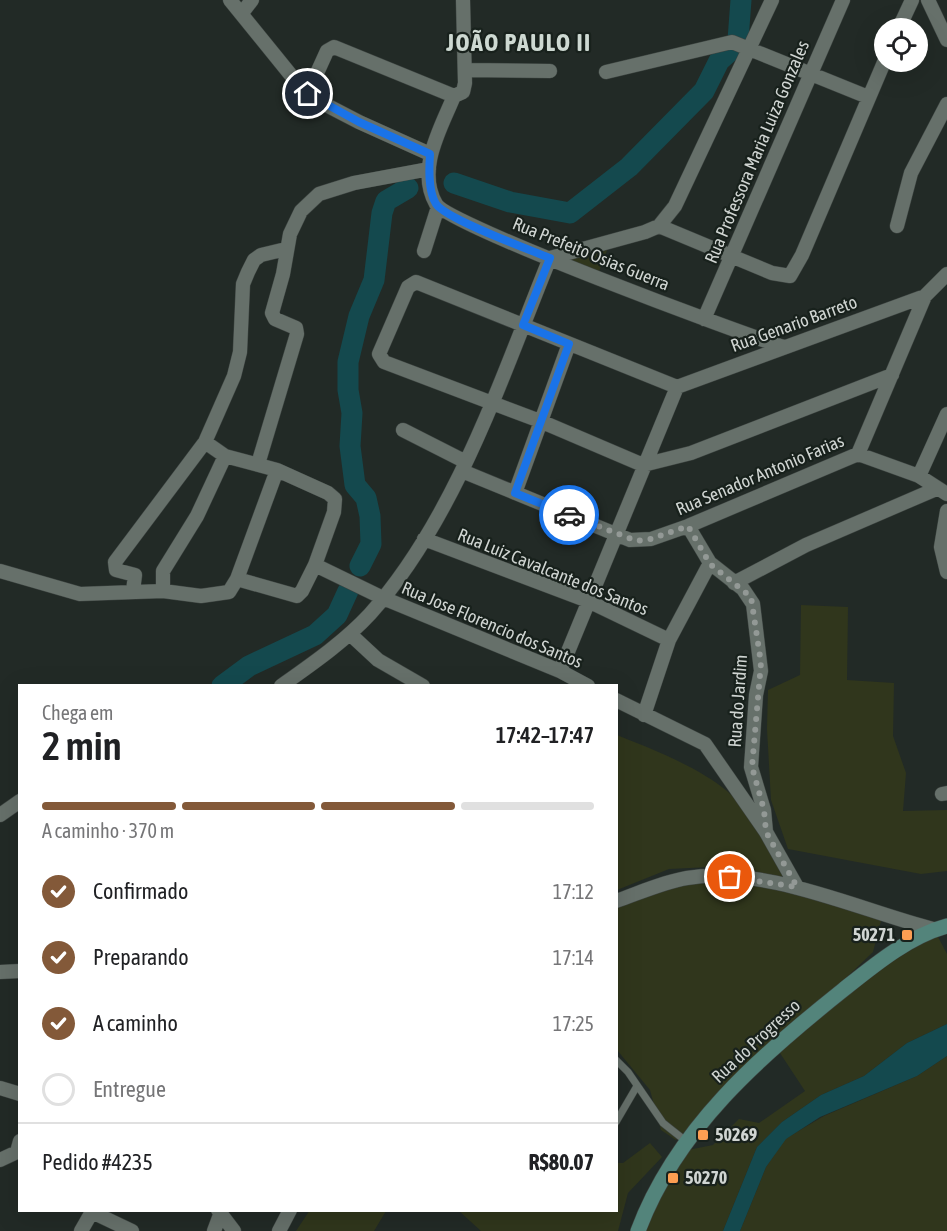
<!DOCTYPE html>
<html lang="pt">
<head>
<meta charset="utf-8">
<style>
  :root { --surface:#fff; --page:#f2f2f2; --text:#202124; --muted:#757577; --line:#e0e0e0; --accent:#835939 }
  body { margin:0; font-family:"Asap Condensed",sans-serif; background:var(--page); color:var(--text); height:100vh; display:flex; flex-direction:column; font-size:22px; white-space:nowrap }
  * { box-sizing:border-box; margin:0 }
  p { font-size:20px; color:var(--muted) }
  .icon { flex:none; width:33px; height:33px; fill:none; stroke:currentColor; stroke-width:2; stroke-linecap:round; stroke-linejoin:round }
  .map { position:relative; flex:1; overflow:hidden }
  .drawer { position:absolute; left:18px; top:684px; width:600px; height:528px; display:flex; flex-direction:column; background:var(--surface); border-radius:0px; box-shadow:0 6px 24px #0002 }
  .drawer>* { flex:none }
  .tools { position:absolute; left:874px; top:18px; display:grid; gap:12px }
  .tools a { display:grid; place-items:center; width:54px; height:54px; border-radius:50%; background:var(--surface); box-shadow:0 6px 24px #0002; font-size:30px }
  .pin { position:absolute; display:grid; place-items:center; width:51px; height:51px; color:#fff; margin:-26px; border:3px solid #fff; border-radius:50%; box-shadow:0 2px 6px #0007 }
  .courier { position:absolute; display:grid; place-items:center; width:60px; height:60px; margin:-30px; border:4px solid #1a73e8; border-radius:50%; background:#fff; color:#222; box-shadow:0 2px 8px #0007 }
  .head em { font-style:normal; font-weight:600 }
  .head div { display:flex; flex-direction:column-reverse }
  .head { display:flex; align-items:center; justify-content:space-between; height:102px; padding:0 24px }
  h1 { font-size:39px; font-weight:600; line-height:45px }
  .bar { display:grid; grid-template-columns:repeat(4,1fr); gap:9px 6px; align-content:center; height:72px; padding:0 24px }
  .bar i { height:8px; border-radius:4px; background:var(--line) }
  .bar .selected { background:var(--accent) }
  .bar p { grid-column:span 4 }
  .line { display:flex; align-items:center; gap:15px; padding:0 24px; border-top:2px solid var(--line) }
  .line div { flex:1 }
  ol { padding:0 24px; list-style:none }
  li { display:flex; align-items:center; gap:18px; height:66px }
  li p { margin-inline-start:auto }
  li .icon { padding:6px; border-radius:50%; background:var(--accent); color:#fff; stroke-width:4 }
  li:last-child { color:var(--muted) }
  li i { width:33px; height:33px; border:3px solid var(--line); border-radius:50% }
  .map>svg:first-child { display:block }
  .green { fill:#30361c }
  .water { fill:#14494e }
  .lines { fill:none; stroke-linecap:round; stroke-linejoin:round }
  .river { stroke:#14494e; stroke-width:21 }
  .lane-casing { stroke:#3e4542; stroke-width:8 }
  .street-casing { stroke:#3e4542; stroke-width:15 }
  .secondary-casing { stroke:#3e4542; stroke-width:16 }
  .lane { stroke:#66706a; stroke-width:7 }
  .street { stroke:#66706a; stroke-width:14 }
  .secondary { stroke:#53847b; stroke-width:15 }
  .done { stroke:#939996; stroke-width:6; stroke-dasharray:0 10.8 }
  .route { stroke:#1a73e8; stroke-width:8 }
  .poi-dot { fill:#fc9e52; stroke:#18211c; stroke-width:2 }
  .labels { text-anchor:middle; stroke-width:4.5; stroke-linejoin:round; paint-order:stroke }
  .street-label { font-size:18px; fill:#d0d5d2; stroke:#18211c }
  .poi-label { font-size:18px; font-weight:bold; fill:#d0d5d2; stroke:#18211c; text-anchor:start }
  .district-label { font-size:24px; font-weight:bold; letter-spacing:1.5px; fill:#ced9d2; stroke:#18211c }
</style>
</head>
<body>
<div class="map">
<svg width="947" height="1231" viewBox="0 0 947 1231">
  <rect width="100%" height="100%" fill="#222a26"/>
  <path class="green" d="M608 248 598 274 564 260Z
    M801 605 848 607 847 680 894 683 893 736 906 773 903 811 947 810V871L921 874 788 849 771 800 767 729 768 690 800 675Z
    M617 735C652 749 698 767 727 791 752 813 770 850 786 879L731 866 669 869 617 890Z
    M738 881 824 897 882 917 873 952 676 1140 661 1130 650 1090 617 1050V906L683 884Z
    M937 935 947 954V1024L907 1043 864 1076 821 1095 782 1122 757 1147 723 1231H644L652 1204 688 1150 713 1145 739 1119 759 1123 805 1091 778 1050 875 971Z
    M947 1056V1231H740L766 1167 785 1139 824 1116 917 1076Z
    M650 1143 662 1157 628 1193 618 1231H481L459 1211 616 1210 617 1163H623Z
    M310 1210H386V1211L374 1231H296Z"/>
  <path class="water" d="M947 1024V1056L917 1076 820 1117 786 1139 766 1167 740 1231H723L757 1147 782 1122 821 1095 864 1076 907 1043Z"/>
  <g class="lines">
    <path class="river" d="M738 40 741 0
      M454 183 510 202 570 213 629 167 704 91 719 61 736 46
      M360 566 371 544 370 516 366 498 355 485 350 446 352 413 348 390V362L359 316 374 280 382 213 386 201 408 188
      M222 686 249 666 315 635 337 615 348 591"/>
    <defs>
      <path id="lane" d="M616 1060 628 1072 663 1123 687 1142
        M616 1122 637 1086"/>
      <path id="street" d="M230 0 307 95
        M928 0 947 40
        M242 13 252 0
        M899 28 912 0
        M466 70 550 71
        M606 72 732 42 868 97
        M454 96C441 128 416 169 436 204 448 225 742 334 784 347
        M454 96 463 92 465 83 463 0
        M430 154 359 122 307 95 327 51 334 47 454 96
        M659 226 772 273 790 276 802 255 885 60
        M897 226 911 173 947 104
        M424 251 438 207
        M704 319 843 0
        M677 387 416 282 408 287 379 354 384 362 540 421 643 465 691 453 892 375
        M677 387 925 296 947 274
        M403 430 466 462
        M205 442 234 376 240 352 243 284 248 272 254 260 261 255 286 249
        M858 454 919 476 947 494
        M258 464 297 334 296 328 275 319 272 313 283 274 290 234 301 211 319 194 354 183 429 169
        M462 471 630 540 651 539 688 526 858 454 925 296
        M919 476 947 414
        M515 493 569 344
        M947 511 941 547 947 572
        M688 526 710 563 743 589 753 604 761 671 756 695 751 767 764 810 766 832
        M424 539 588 601 669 640
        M0 571 80 594 163 591 201 596 229 592 237 579 297 596 302 591 315 565
        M237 579 277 470
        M734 583 806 545 936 489
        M133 591 135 575 116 570 115 562 205 442 225 456 277 470 328 493 335 499 334 512 315 565 383 598 560 671 588 686
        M163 591V571L197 516 225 456
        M350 634 378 660 423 686
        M560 671 677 387
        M281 686C312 664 344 642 370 614 456 518 502 376 550 258L645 232 659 226 675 206 772 0
        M616 700 705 744 766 832 797 887
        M644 715 669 640 710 563
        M942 794 947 793
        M0 815 20 801
        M616 901C639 893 663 882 687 878 764 865 859 910 933 929
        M0 972 20 971
        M0 1088 20 1094
        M0 1160 17 1152 20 1141
        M218 1210 234 1231
        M92 1212 132 1231
        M81 1231 93 1210
        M214 1231 220 1215
        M279 1231 290 1210"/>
      <path id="secondary" d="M638 1231C676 1129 760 1056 843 990 873 966 909 936 947 926"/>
    </defs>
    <use href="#lane" class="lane-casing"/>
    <use href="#street" class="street-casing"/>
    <use href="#secondary" class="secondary-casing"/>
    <use href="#lane" class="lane"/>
    <use href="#street" class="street"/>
    <use href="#secondary" class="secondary"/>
  </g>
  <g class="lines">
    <path class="done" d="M569 515 637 541 651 539 688 526 710 564 751 597 761 663 752 767 764 810 766 832 797 887 730 877"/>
    <path class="route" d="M308 94 359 122 430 154C429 169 428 191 436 204 446 219 530 250 550 258L523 325 569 344 515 493 569 515"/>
  </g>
  <g class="poi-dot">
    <rect x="901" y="929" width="12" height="12" rx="3"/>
    <rect x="697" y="1129" width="12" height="12" rx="3"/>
    <rect x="667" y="1172" width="12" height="12" rx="3"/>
  </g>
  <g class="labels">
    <g class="street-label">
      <text transform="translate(757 152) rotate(-67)" y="6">Rua Professora Maria Luiza Gonzales</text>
      <text transform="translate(591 254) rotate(22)" y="6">Rua Prefeito Osias Guerra</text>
      <text transform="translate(794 324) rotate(-20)" y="6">Rua Genario Barreto</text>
      <text transform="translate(760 475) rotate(-23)" y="6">Rua Senador Antonio Farias</text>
      <text transform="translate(553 572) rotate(22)" y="6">Rua Luiz Cavalcante dos Santos</text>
      <text transform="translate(492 625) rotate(23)" y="6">Rua Jose Florencio dos Santos</text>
      <text transform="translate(738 701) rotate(-86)" y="6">Rua do Jardim</text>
      <text transform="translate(756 1041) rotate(-43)" y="6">Rua do Progresso</text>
    </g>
    <g class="poi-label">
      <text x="895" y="941" text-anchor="end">50271</text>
      <text x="715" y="1141">50269</text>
      <text x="685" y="1184">50270</text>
    </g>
    <g class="district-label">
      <text x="519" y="51">JOÃO PAULO II</text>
    </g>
  </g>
</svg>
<div class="tools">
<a><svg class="icon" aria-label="locate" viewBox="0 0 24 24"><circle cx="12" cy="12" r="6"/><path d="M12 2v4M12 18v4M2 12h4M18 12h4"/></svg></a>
</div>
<div class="pin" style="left:730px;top:877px;background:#ea580c"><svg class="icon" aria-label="bag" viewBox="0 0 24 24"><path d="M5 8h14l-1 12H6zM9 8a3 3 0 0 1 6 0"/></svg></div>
<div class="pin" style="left:308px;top:94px;background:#1f2937"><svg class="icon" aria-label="home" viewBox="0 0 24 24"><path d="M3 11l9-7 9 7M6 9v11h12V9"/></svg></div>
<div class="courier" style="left:569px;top:515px"><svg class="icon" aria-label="car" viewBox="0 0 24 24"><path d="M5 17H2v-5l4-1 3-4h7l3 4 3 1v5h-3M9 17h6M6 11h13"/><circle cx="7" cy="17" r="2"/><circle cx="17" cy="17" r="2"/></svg></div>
<section class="drawer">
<div class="head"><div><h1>2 min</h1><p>Chega em</p></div><em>17:42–17:47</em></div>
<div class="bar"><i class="selected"></i><i class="selected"></i><i class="selected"></i><i></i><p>A caminho · 370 m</p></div>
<ol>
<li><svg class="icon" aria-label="check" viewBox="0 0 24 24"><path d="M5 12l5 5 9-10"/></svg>Confirmado<p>17:12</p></li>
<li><svg class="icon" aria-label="check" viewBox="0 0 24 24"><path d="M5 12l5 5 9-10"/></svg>Preparando<p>17:14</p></li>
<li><svg class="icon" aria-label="check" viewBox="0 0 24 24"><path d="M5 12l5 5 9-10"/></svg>A caminho<p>17:25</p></li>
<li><i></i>Entregue</li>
</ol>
<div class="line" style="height:78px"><div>Pedido #4235</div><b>R$80.07</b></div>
</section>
</div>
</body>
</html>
